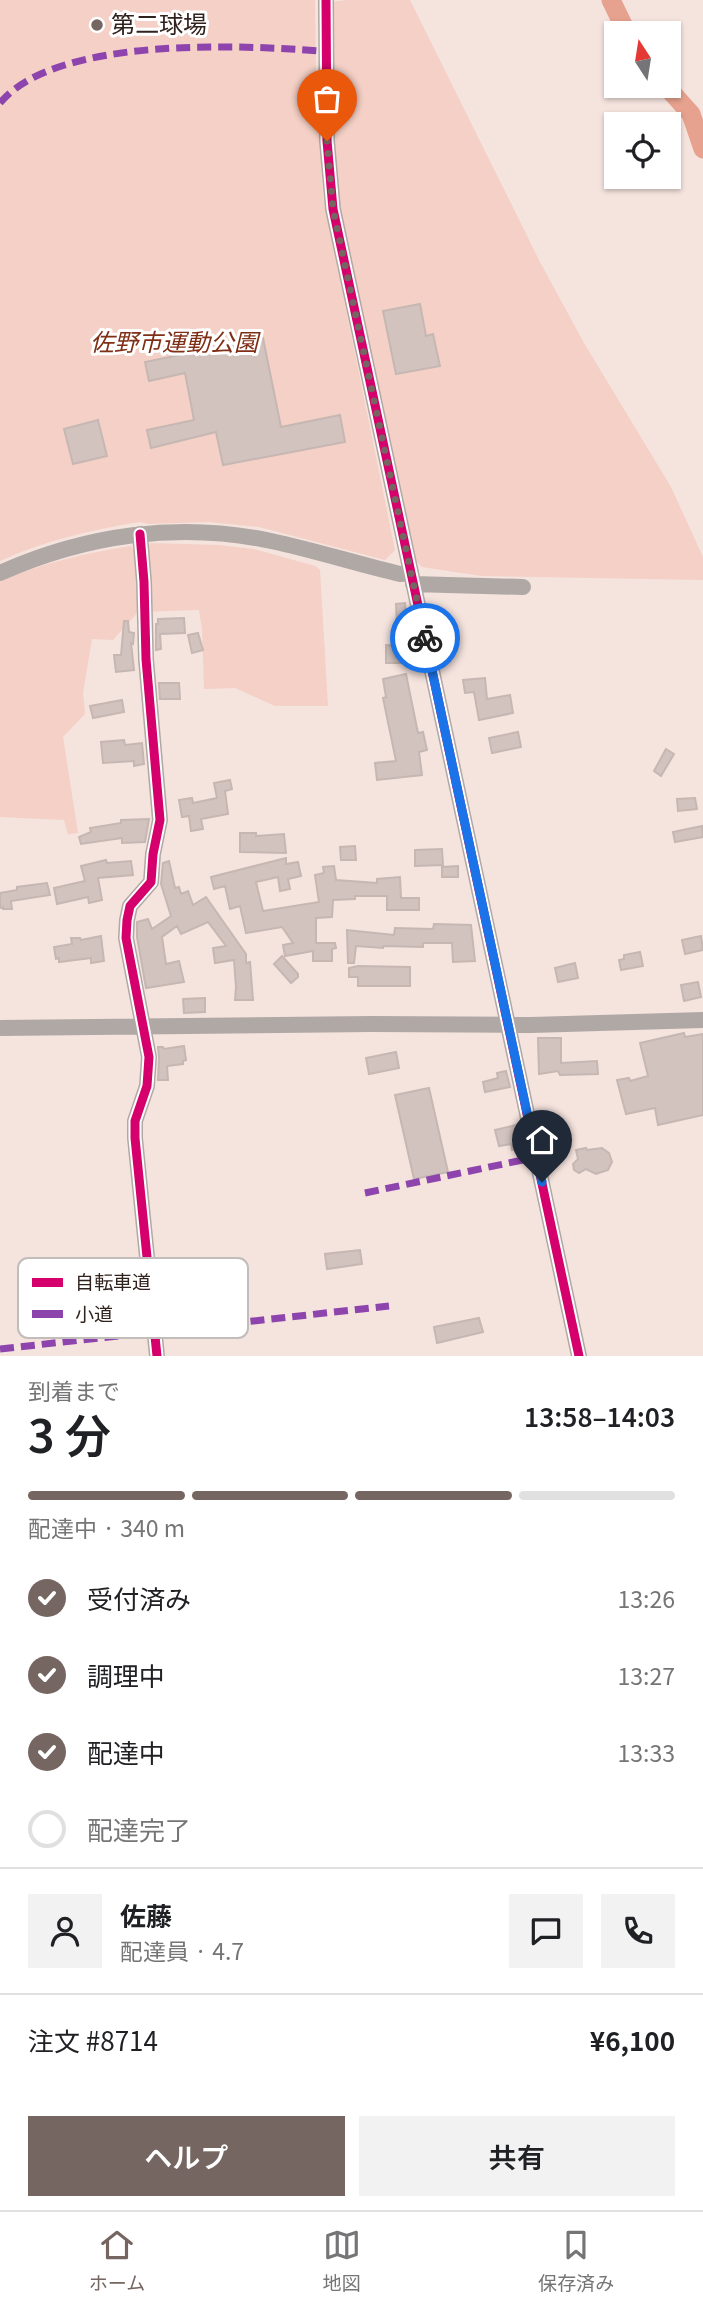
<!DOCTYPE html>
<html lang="ja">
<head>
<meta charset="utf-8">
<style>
  :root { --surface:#fff; --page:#f2f2f2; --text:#202124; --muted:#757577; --line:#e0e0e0; --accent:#756661 }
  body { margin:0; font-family:Georgia,"Noto Sans JP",serif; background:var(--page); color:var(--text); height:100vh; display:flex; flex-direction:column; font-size:26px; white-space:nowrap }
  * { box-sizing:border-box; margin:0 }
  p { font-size:23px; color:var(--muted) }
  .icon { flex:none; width:38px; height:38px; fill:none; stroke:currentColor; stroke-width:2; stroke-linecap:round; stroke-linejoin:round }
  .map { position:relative; height:1356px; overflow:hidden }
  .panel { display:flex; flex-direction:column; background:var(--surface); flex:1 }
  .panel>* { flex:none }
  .needle { width:46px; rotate:348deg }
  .buttons { position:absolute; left:604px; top:21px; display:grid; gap:14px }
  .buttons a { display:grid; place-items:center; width:77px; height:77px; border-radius:0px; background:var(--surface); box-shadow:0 2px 5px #0004; font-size:35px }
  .pin { position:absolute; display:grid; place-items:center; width:60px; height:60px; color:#fff; margin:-72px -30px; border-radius:50% 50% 50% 0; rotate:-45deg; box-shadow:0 0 7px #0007 }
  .pin .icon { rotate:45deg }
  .courier { position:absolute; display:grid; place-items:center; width:70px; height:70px; margin:-35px; border:5px solid #1a73e8; border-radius:50%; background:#fff; color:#222; box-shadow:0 2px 9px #0007 }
  .overview em { font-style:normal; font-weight:600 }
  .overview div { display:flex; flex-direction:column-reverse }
  .overview { display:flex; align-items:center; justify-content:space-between; height:119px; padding:0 28px }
  h1 { font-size:46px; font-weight:600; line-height:52px }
  .bar { display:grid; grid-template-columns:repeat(4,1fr); gap:10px 7px; align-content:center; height:84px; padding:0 28px }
  .bar i { height:9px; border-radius:5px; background:var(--line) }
  .bar .selected { background:var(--accent) }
  .bar p { grid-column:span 4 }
  .line { display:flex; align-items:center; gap:18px; padding:0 28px; border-top:2px solid var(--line) }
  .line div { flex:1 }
  .round { display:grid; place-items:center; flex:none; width:74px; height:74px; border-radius:0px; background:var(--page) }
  ol { padding:0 28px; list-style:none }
  li { display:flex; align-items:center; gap:21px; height:77px }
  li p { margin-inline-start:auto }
  li .icon { padding:7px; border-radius:50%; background:var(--accent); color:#fff; stroke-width:4 }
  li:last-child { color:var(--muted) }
  li i { width:38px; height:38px; border:4px solid var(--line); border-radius:50% }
  .button { display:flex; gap:14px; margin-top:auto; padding:14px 28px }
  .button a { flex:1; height:80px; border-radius:0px; background:var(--accent); color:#fff; font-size:28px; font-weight:600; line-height:80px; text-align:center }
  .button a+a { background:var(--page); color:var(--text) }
  .menu { display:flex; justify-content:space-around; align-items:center; height:98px; border-top:2px solid var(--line); background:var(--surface); font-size:19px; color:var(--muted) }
  .menu a { display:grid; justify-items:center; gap:4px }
  .menu .selected { color:var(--accent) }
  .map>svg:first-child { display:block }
  .green { fill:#f4d0c6 }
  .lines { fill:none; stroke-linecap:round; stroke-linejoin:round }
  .river { stroke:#e6a28e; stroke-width:19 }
  .building { fill:#d2c3bf; stroke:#c6b7b3; stroke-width:2 }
  .minor { stroke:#b0a8a5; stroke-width:16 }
  .quiet { stroke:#8e44ad; stroke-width:7; stroke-dasharray:14 7; stroke-linecap:butt }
  .cycleway-casing { stroke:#fff; stroke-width:13 }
  .cycleway { stroke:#d6006c; stroke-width:9 }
  .done { stroke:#756661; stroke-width:7; stroke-dasharray:0 12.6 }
  .route { stroke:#1a73e8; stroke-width:9 }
  .poi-dot { fill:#756661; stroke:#fff; stroke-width:2.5 }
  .labels { text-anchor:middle; stroke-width:6; stroke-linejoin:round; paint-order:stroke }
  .poi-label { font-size:24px; fill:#30221d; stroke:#fff; text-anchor:start }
  .park-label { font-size:24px; font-style:italic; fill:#7f2f16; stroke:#fff }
  .key { fill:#fff; stroke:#c1bdbb; stroke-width:2 }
  .key-label { font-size:19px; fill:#30221d }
</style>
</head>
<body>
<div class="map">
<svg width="703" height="1356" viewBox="0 0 703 1356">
  <rect width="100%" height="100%" fill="#f5e3de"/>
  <path class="green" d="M0 0H315L316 81 323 196 395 550 385 560 259 527 208 522 148 524 140 522C91 530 46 540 0 561Z
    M347 0H410L541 264 584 343 671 487 703 557V580L481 576 422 567 415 560 343 225 334 171 331 2Z
    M150 543 219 545 254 549 315 566 320 570 328 706H275L235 688 204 689 202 629 199 610 138 612 113 640 92 639 83 693 85 714 63 737 78 833 68 834 64 820 0 817V581C44 563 84 553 131 546L136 554 147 553Z"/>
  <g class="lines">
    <path class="river" d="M611 0 627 33
      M666 86 691 114 703 149"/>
  </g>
  <path class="building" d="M420 304 426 336 433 334 440 366 396 374 383 311Z
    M263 338 281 427 340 415 345 442 223 465 216 432 151 448 147 430 194 420 185 373 149 381 145 362Z
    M98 420 107 456 73 464 64 429Z
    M405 603 408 646H412V663H386V645L398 646 396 604Z
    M184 618 185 633 160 634 161 649 156 650V624H158V619Z
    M124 621H128L129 632 134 633 133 644 131 643 134 670 116 672 114 655H121Z
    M198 633 203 650 192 653 188 635Z
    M406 674 418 733 423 732 427 750 419 752 422 775 377 780 375 763 396 761 383 698 386 697 383 679Z
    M485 678 487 699 510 695 513 713 479 720 474 692 465 693 463 680Z
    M159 683H179L180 699H160Z
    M122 700 124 712 93 718 90 706Z
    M518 732 521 747 492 753 489 738Z
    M124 740 125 745 142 743 144 764 134 766V761L103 763 101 742Z
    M666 749 674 754 661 776 654 771Z
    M230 780 232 789 225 791 228 814 201 819 203 829 191 831 189 816 182 817 179 800 192 798 193 803 217 798 214 783Z
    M695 798 697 809 678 811 677 799Z
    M149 819 145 842 122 843V838L81 844 79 837 91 832 90 828 121 823V820Z
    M702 826 703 837 675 842 673 832Z
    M240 833H256V836L284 834 286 853 240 852Z
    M355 846 356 860H341L340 847Z
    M442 849 443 865 415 866V850Z
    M286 858V864L298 862 301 876 288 879 290 889 280 891 278 877 256 882 263 911 319 902 315 875 324 873 323 867 334 866 336 880 377 883V879L400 877 401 898H419V910H387V896H355V899L333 900 332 917 316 918V943H335L336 948 332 949V961H313V951L285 956 283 945 293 943 282 927 246 933 240 906 230 909 225 886 214 889 211 877Z
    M106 860 107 863 131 861 133 875 98 878 102 900 89 903 88 897 57 904 54 888 85 881 81 866Z
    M169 861 175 888 179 887 181 894 188 891 193 905 206 897 246 954V963L250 962 253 1000H235L236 987 234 960 215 963 213 948 226 946 208 922 181 934 177 926 162 937 166 964 179 961 184 982 146 988 137 937V922L148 919 152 929 171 916 161 884 163 863Z
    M458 866V877H442V867Z
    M47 883 50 895 11 901 12 909H3V907L0 908V893L17 890V887Z
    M434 924 471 925 475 961 453 962 452 943H423V947L383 946V948L356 946 354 963H348L347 930 394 935 395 928 433 929Z
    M101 936 104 961 91 963V958L59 962V958L56 959 54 947 72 944 71 938H80L81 940Z
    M701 936 703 950 685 954 682 940Z
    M640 952 643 966 621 970 619 960 624 959V955Z
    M282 956 298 974V977L291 983 274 964Z
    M575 963 578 978 558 982 555 968Z
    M358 966 410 967V986H358V977H349V968Z
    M698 982 701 997 684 1001 681 985Z
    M205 998V1012L184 1013 183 999Z
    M684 1033 685 1037 703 1034V1115L658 1125 655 1108 626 1114 617 1080 629 1078 630 1081 648 1076 640 1043Z
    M538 1038H561V1063L597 1061 598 1074 560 1075 558 1071 539 1074Z
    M184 1046 186 1060 183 1061V1064L167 1066 168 1080H158L159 1057 158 1047H163L164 1049Z
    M396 1052 399 1068 369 1074 366 1058Z
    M506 1071 510 1087 485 1092 483 1082 498 1078 497 1073Z
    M429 1088 448 1172 414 1179 395 1095Z
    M516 1125 522 1147 512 1150 511 1144 499 1146 495 1130Z
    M586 1148 587 1150 602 1148 609 1153 612 1162 608 1170 596 1174 586 1169 579 1173 574 1170 573 1164 578 1159 576 1150Z
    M360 1250 362 1264 327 1269 325 1254Z
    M479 1318 483 1332 437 1343 434 1327Z"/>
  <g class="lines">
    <path class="minor" d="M326 0 327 141 333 209 579 1356
      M140 534 144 582 146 659 160 820 153 854 151 882 130 906 127 920 126 938 149 1057 147 1086 135 1121V1138L157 1356
      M0 573C85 535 179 521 271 541 314 550 357 564 400 574L411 573
      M413 584 523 587
      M0 1028 372 1024 531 1025 703 1020"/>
    <path class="quiet" d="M0 103C56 36 240 45 321 51L326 48
      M365 1193 537 1157
      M0 1349 389 1306"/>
    <defs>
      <path id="cycleway" d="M326 0 327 141 333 209 579 1356
        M140 534 144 582 146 659 160 820 153 854 151 882 130 906 127 920 126 938 149 1057 147 1086 135 1121V1138L157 1356"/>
    </defs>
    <use href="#cycleway" class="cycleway-casing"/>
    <use href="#cycleway" class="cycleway"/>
  </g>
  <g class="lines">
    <path class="done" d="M327 141 333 209 425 638"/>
    <path class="route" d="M425 638 542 1182"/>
  </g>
  <circle class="poi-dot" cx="97" cy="25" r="7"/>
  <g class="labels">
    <g class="poi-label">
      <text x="111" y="33">第二球場</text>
    </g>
    <g class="park-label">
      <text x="174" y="351">佐野市運動公園</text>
    </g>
  </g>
  <rect x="18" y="1258" width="230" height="80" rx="10" class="key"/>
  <rect x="32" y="1278" width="31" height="9" fill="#d6006c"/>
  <rect x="32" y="1310" width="31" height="8" fill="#8e44ad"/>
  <g class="key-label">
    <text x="75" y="1289">自転車道</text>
    <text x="75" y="1321">小道</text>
  </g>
</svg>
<div class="buttons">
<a><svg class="needle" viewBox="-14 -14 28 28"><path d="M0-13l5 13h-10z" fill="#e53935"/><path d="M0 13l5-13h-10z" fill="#757577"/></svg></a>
<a><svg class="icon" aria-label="locate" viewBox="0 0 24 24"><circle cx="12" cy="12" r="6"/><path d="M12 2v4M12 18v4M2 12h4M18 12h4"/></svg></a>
</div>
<div class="pin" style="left:327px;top:141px;background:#ea580c"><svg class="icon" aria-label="bag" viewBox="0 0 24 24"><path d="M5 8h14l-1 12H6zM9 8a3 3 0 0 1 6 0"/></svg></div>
<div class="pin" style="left:542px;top:1182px;background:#1f2937"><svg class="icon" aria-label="home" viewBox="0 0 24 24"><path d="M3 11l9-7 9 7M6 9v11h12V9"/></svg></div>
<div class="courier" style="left:425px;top:638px"><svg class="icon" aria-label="bike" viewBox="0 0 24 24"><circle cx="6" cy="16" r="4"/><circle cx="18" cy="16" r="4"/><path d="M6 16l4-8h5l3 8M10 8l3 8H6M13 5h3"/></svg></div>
</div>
<section class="panel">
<div class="overview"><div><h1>3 分</h1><p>到着まで</p></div><em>13:58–14:03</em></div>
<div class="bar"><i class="selected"></i><i class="selected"></i><i class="selected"></i><i></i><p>配達中 · 340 m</p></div>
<ol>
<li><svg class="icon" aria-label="check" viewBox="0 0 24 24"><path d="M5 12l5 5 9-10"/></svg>受付済み<p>13:26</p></li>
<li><svg class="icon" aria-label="check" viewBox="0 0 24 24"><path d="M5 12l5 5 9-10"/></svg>調理中<p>13:27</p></li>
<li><svg class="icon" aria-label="check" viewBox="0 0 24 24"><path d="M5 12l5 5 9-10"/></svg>配達中<p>13:33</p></li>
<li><i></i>配達完了</li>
</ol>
<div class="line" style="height:126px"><a class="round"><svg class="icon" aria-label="person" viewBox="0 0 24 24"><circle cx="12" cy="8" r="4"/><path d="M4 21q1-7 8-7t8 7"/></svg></a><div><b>佐藤</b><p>配達員 · 4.7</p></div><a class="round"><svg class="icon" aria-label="chat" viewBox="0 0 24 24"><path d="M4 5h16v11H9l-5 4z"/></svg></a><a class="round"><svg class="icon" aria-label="phone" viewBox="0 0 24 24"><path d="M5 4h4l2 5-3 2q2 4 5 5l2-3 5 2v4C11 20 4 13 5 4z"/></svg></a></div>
<div class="line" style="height:91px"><div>注文 #8714</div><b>¥6,100</b></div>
<div class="button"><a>ヘルプ</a><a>共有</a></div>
</section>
<nav class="menu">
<a class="selected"><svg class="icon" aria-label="home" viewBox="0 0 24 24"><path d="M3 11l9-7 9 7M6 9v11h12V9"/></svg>ホーム</a>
<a><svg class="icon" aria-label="map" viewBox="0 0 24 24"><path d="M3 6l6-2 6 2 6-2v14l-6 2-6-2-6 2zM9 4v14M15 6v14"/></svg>地図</a>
<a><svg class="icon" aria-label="saved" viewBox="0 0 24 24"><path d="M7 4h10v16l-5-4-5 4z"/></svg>保存済み</a>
</nav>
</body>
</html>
